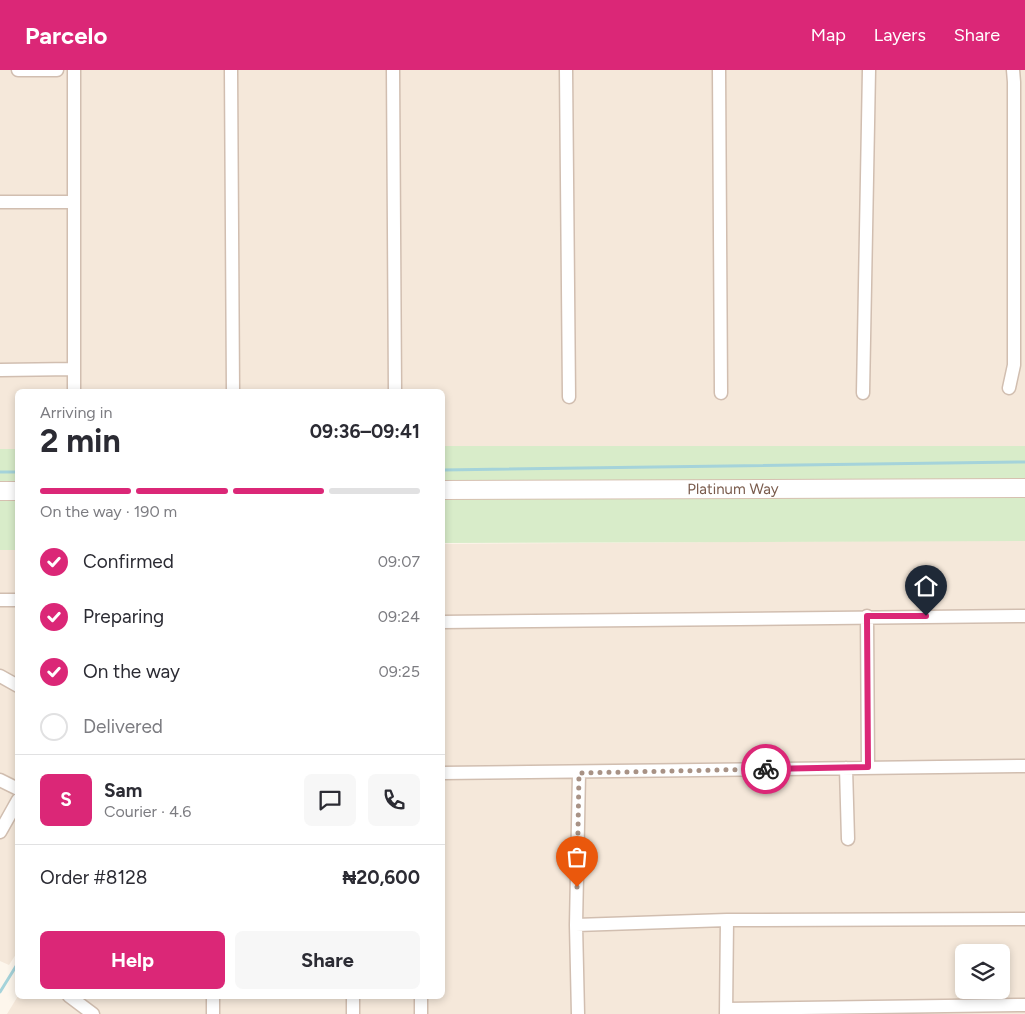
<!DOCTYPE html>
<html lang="en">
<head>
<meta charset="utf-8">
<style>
  :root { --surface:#fff; --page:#f7f7f7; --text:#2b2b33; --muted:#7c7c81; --line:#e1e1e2; --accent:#db2777 }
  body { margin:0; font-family:Figtree,sans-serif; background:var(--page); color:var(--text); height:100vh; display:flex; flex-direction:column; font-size:19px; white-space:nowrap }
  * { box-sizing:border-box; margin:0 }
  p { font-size:16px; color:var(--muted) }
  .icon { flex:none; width:28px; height:28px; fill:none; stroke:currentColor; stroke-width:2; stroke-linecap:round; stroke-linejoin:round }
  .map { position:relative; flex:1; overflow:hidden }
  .sheet { position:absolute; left:15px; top:319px; width:430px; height:610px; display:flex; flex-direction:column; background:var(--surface); border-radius:8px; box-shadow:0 2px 8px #0003 }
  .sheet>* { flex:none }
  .controls { position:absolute; left:955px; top:874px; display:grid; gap:10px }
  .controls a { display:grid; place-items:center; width:55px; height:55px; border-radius:8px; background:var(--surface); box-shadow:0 2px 8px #0003; font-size:25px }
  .pin { position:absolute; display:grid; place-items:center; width:42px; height:42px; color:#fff; margin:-51px -21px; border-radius:50% 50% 50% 0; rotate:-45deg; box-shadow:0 0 5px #0007 }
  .pin .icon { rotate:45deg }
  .courier { position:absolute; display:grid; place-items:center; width:50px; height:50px; margin:-25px; border:4px solid #db2777; border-radius:50%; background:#fff; color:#222; box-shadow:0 1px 6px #0007 }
  .headline em { font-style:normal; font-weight:700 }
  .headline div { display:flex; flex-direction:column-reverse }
  .headline { display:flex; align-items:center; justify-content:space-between; height:85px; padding:0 25px }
  h1 { font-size:32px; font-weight:700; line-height:38px }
  .bar { display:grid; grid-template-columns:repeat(4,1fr); gap:8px 5px; align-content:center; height:60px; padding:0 25px }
  .bar i { height:6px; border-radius:4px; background:var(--line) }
  .bar .active { background:var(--accent) }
  .bar p { grid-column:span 4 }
  .line { display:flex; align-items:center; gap:12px; padding:0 25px; border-top:1px solid var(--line) }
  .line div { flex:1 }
  .round { display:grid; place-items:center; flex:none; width:52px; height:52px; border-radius:8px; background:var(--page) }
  ol { padding:0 25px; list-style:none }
  li { display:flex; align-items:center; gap:15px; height:55px }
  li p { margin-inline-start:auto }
  li .icon { padding:5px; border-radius:50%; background:var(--accent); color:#fff; stroke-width:4 }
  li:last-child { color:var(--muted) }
  li i { width:28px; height:28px; border:2px solid var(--line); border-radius:50% }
  .button { display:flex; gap:10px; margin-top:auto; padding:10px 25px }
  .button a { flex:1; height:58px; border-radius:8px; background:var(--accent); color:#fff; font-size:20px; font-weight:700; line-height:58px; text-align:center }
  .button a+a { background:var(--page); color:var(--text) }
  header { display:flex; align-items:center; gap:30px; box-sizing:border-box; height:70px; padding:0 25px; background:var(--accent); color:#fff }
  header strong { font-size:24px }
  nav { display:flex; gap:28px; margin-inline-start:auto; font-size:18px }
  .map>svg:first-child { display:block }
  .residential { fill:#f5e8da; fill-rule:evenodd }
  .grass { fill:#d8ecc9 }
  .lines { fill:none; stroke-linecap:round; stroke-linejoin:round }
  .stream { stroke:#a5d3da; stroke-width:3 }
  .street-casing { stroke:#d1beb0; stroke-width:15 }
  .secondary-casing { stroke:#d6c0b0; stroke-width:20 }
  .street { stroke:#fff; stroke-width:12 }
  .secondary { stroke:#fff; stroke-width:18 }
  .done { stroke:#a89285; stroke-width:5; stroke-dasharray:0 9 }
  .route { stroke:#db2777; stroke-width:6 }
  .labels { text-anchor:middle; stroke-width:4; stroke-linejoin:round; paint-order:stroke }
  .street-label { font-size:15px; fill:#7a5c4d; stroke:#fffaf3 }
</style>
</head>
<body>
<header>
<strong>Parcelo</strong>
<nav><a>Map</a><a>Layers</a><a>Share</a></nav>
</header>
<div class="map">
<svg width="1025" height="944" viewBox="0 0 1025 944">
  <rect width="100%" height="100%" fill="#fdf6ec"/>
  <path class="residential" d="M0 0H1025V377L443 378 442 321H18L17 380H0Z
    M1025 470V944H7L18 926H442L443 474ZM964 882H1001V920H964Z
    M0 480H18V881L9 895 0 891Z"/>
  <path class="grass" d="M442 376H1025V471L443 473Z
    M0 379H17V480H0Z"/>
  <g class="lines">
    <path class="stream" d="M442 400 1025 392
      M0 402H18
      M0 922 18 893"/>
    <defs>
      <path id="street" d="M18 0H57
        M231 0 233 321
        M393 0 395 321
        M566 0 569 327
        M719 0 721 323
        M0 132H74
        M0 300 74 299
        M1009 318 1014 295V12L1013 0
        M74 321V0
        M863 323 869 0
        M0 530H18
        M867 546 868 697
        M442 552 1025 546
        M0 606 18 616
        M846 698 848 769
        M442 703 1025 696
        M579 703 576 855 727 850 726 944
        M0 710 18 719
        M0 762 18 730
        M727 850 1025 849
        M576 855 578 944
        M69 926 93 944
        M213 926V944
        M353 926V944
        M726 939 1025 935
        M421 944V926"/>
      <g id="secondary">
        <path id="s1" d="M442 420 1025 418"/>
        <path d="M0 421H18"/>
      </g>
    </defs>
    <use href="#street" class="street-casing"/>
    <use href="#secondary" class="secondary-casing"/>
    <use href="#street" class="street"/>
    <use href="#secondary" class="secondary"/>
  </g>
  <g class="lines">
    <path class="done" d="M577 817 579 703 766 699"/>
    <path class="route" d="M766 699 868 697 867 546H926"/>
  </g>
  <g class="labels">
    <g class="street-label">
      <text dy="5" stroke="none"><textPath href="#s1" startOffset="291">Platinum Way</textPath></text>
    </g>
  </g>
</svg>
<div class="controls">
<a><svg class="icon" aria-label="layers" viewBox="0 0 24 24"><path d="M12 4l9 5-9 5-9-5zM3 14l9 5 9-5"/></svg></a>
</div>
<div class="pin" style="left:577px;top:817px;background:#ea580c"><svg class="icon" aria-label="bag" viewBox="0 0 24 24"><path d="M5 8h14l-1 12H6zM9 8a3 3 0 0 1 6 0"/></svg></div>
<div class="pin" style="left:926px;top:546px;background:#1f2937"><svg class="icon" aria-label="home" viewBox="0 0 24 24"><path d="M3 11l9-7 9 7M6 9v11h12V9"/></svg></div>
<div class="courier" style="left:766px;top:699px"><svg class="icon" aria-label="bike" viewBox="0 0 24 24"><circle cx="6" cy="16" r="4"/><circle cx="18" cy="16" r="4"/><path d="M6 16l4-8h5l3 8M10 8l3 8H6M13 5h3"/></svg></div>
<section class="sheet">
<div class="headline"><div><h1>2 min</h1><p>Arriving in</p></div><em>09:36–09:41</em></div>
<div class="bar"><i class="active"></i><i class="active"></i><i class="active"></i><i></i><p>On the way · 190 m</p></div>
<ol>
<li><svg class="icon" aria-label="check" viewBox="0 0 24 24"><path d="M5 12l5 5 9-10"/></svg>Confirmed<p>09:07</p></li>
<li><svg class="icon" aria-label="check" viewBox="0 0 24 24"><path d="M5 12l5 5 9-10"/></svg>Preparing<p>09:24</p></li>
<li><svg class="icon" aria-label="check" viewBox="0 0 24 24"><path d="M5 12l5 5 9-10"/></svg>On the way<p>09:25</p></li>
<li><i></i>Delivered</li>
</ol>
<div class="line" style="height:90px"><b class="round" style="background:var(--accent);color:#fff">S</b><div><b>Sam</b><p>Courier · 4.6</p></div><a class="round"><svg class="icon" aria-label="chat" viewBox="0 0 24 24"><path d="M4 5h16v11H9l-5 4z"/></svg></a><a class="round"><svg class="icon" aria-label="phone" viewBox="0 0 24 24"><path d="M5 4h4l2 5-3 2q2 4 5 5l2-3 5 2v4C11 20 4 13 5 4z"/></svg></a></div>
<div class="line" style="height:65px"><div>Order #8128</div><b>₦20,600</b></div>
<div class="button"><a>Help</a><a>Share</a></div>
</section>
</div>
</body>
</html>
